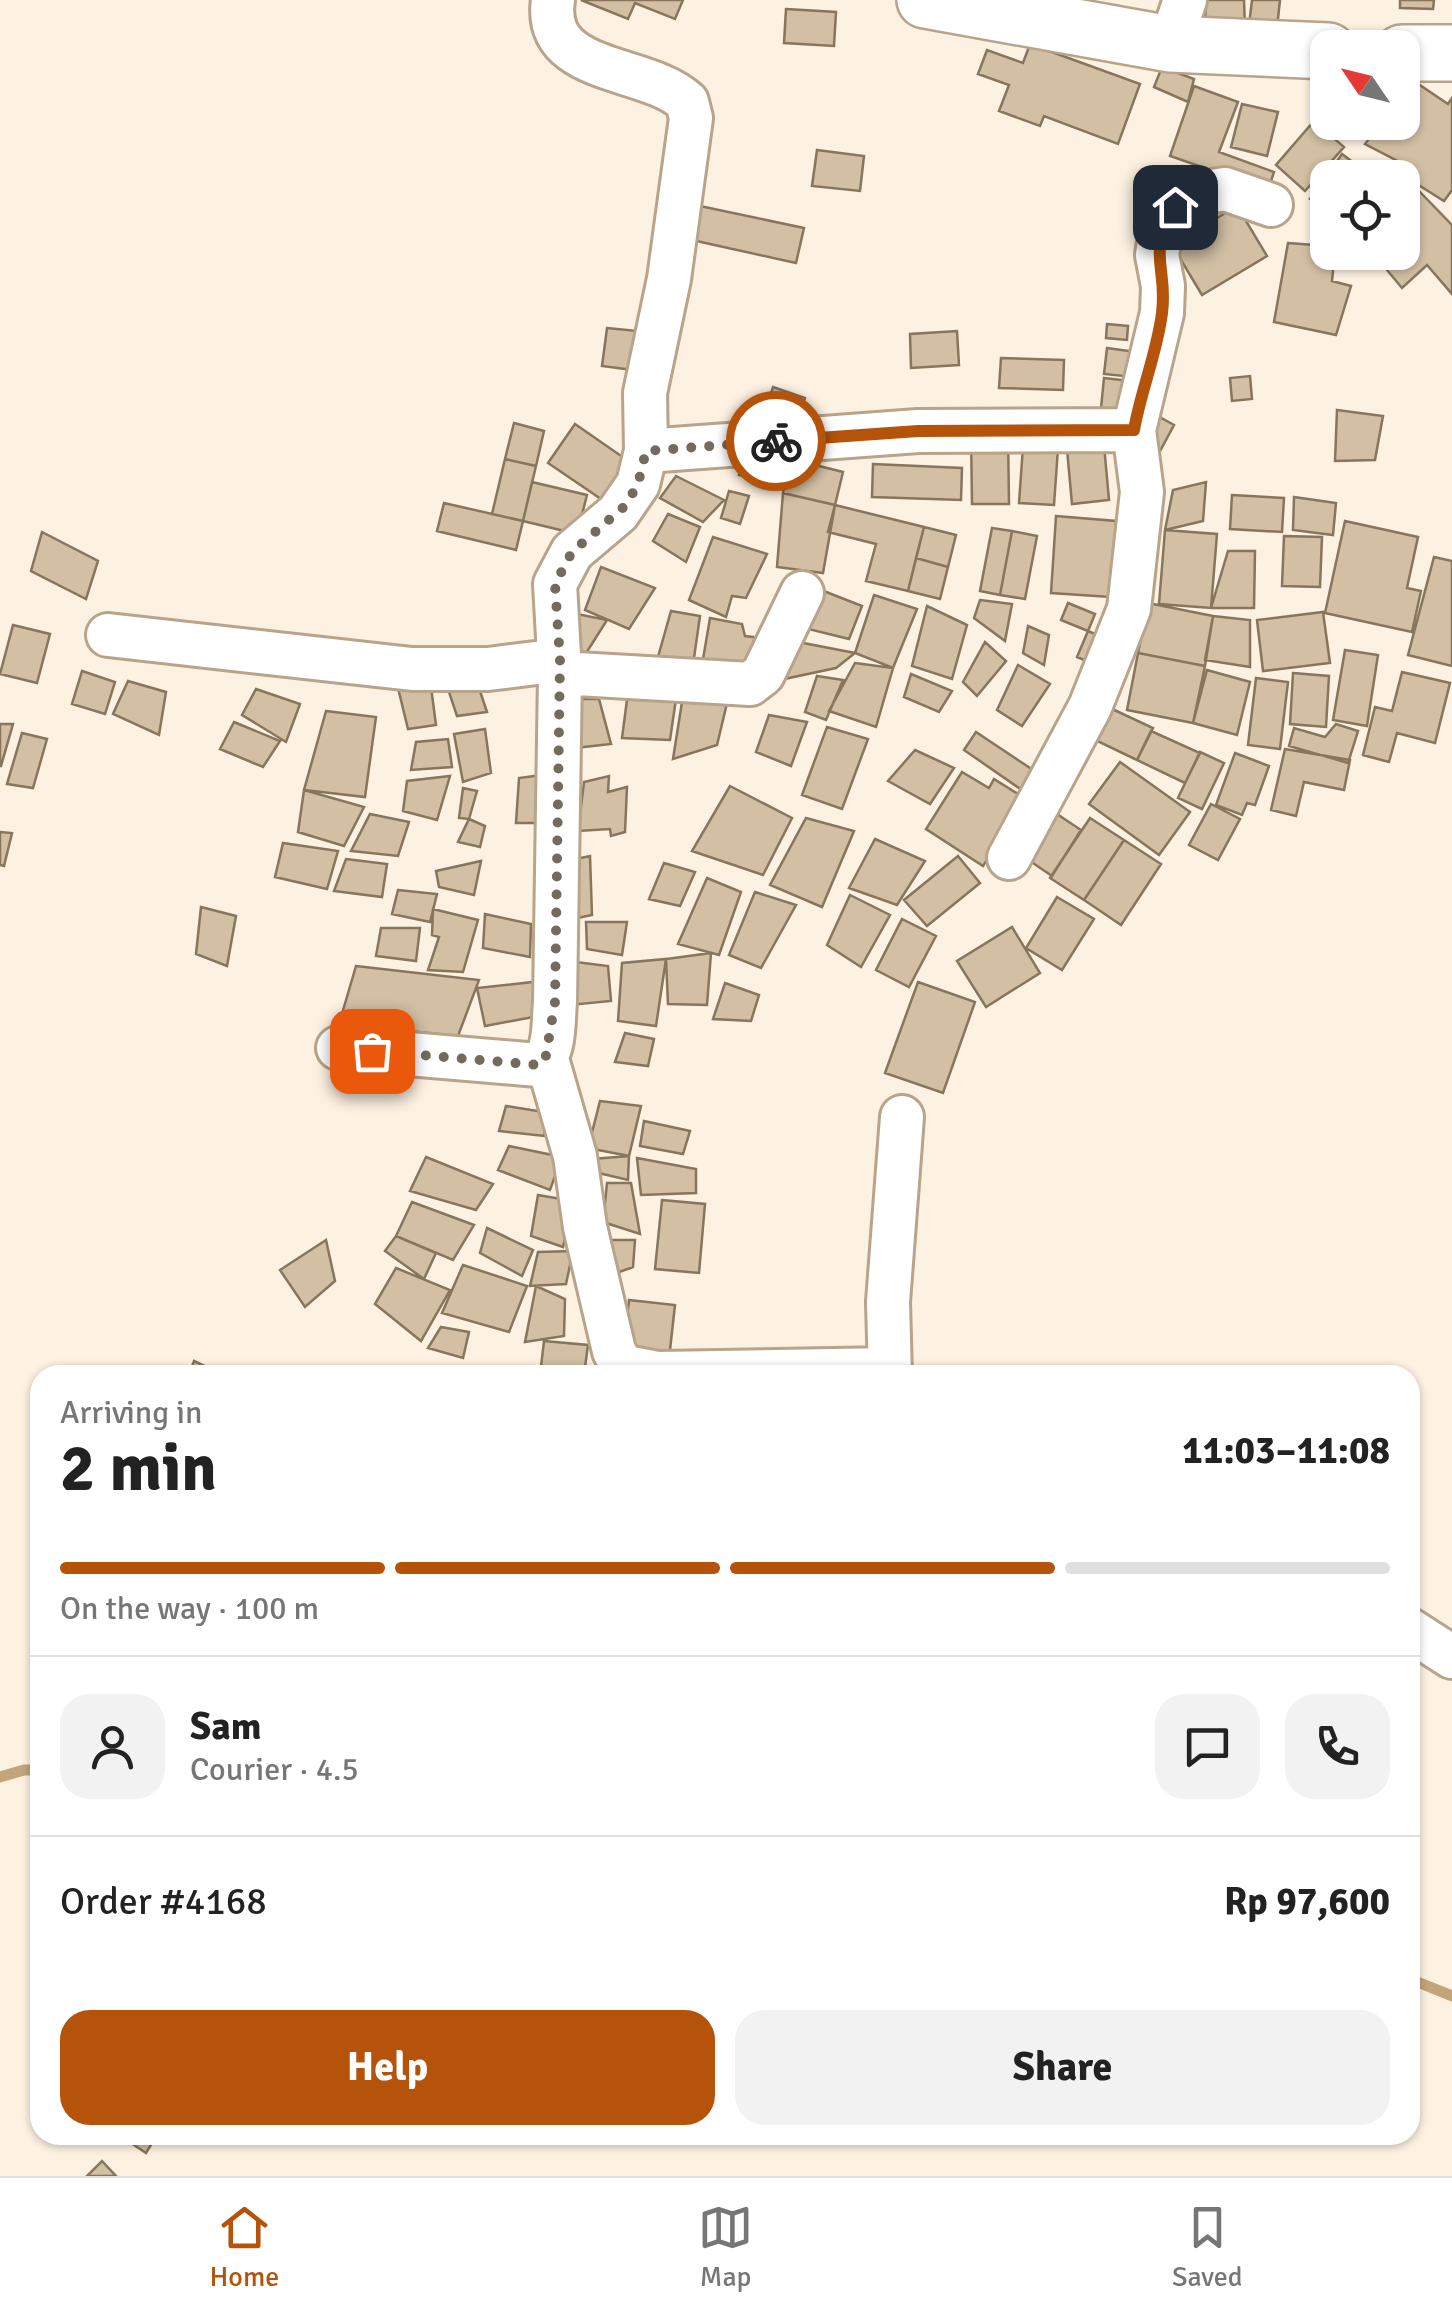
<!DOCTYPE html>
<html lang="en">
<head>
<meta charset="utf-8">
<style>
  :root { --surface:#fff; --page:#f2f2f2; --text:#222; --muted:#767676; --line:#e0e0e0; --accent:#b45309 }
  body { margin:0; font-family:Signika,sans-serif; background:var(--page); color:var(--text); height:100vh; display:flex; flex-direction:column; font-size:38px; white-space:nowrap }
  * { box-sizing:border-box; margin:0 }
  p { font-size:32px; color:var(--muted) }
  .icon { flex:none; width:55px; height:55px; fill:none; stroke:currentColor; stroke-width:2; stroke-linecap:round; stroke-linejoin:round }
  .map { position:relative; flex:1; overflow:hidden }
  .sheet { position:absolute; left:30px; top:1365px; width:1390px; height:780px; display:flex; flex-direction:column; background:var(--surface); border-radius:30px; box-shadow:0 2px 8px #0004 }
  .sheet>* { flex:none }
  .needle { width:65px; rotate:305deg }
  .fabs { position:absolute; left:1310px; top:30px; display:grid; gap:20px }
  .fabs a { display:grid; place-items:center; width:110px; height:110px; border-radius:20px; background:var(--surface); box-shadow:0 2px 8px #0004; font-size:50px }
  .pin { position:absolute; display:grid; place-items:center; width:85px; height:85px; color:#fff; margin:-42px; border-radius:20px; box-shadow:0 5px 15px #0006 }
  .courier { position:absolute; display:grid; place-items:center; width:100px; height:100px; margin:-50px; border:8px solid #b45309; border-radius:50%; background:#fff; color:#222; box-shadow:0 2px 12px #0007 }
  .headline em { font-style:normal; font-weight:800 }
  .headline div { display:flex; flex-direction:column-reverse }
  .headline { display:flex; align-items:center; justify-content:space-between; height:170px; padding:0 30px }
  h1 { font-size:65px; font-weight:800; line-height:75px }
  .bar { display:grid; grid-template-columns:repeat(4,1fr); gap:15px 10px; align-content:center; height:120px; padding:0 30px }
  .bar i { height:12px; border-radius:8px; background:var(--line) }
  .bar .on { background:var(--accent) }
  .bar p { grid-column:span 4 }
  .line { display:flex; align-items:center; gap:25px; padding:0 30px; border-top:2px solid var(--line) }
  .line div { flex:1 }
  .round { display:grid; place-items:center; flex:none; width:105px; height:105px; border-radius:30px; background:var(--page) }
  .action { display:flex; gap:20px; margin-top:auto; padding:20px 30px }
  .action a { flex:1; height:115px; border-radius:30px; background:var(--accent); color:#fff; font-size:40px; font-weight:800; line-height:115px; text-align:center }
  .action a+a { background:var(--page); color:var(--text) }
  .tabs { display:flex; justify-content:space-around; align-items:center; height:140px; border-top:2px solid var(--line); background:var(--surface); font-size:28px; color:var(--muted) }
  .tabs a { display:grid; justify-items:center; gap:5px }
  .tabs .on { color:var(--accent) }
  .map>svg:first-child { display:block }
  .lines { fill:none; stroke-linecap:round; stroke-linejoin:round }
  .stream { stroke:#c2a57b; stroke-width:11 }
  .building { fill:#d2bfa4; stroke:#87755c; stroke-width:2.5 }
  .street-casing { stroke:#b7a48a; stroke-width:48 }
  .secondary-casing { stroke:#b7a48a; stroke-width:60 }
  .street { stroke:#fff; stroke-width:42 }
  .secondary { stroke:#fff; stroke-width:55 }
  .done { stroke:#746b5f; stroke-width:10; stroke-dasharray:0 18 }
  .route { stroke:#b45309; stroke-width:12 }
</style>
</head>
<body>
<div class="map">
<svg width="1452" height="2176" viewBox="0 0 1452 2176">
  <rect width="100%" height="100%" fill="#fdf1e1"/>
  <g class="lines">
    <path class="stream" d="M0 1777 24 1770H40
      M1410 1979 1452 1996"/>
  </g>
  <path class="building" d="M581 0H683L675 19 635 3 628 19Z
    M1205 0H1244L1245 28 1206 30Z
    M1252 0H1280L1277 28 1249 25Z
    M1400 0H1434L1433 9 1400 8Z
    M786 9 836 12 834 46 784 43Z
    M1030 44 1140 84 1118 144 1044 116 1040 126 999 111 1009 85 978 74 987 50 1023 63Z
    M1162 67 1194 79 1188 102 1154 87Z
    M1402 73 1448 104 1452 98V190L1444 201 1420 186 1402 185 1411 168 1365 144 1375 131 1364 122H1402Z
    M1194 86 1238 102 1219 152 1274 172 1268 190 1170 156Z
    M1242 104 1278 112 1267 156 1231 147Z
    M1314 121 1344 147 1305 191 1276 165Z
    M817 150 864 156 860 191 812 186Z
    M1342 154 1374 178H1328V211L1310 199Z
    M1420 192 1452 225V294L1427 265 1402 288 1372 252H1402V208Z
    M700 206 804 228 796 263 692 240Z
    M1237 206 1267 256 1202 295 1172 245Z
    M1288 243 1328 246V252H1335L1332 281 1351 286 1336 335 1274 322Z
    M1107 324 1128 326 1127 340 1106 338Z
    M607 328 638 331 633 370 602 366Z
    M957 331 959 365 911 368 910 334Z
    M1107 348 1136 352 1133 377 1104 374Z
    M1001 358 1064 360 1063 390 999 388Z
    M1250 376 1252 399 1232 401 1230 378Z
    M1104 378 1131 381 1129 410 1101 408Z
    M773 387 805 398 795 428 763 417Z
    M1337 410 1383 416 1375 460 1335 461Z
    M1154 414 1174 425 1159 453 1138 441Z
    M514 423 544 431 536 466 505 459Z
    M575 424 627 460 601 499 548 463Z
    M1008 432 1009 504H972L971 433Z
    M1024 432 1059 434 1054 505 1019 503Z
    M1104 445 1109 500 1072 504 1067 449Z
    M744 446 775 452 769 481 739 475Z
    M505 459 536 466 523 521 492 514Z
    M791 459 843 472 835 505 783 493Z
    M873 464 962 468 961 500 872 497Z
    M676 476 724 500 703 522 660 498Z
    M532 482 587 495 577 534 523 521Z
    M1206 482 1203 521 1165 530 1173 490Z
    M729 491 749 496 740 524 721 518Z
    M783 493 835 505 823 573 777 567Z
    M1232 495 1284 498 1282 532 1230 529Z
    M1294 497 1336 503 1333 535 1293 530Z
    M444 503 523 521 516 550 437 531Z
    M835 505 924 527 908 591 866 581 876 544 828 532Z
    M668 514 700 527 686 562 653 541Z
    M1056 516 1116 521 1110 597 1051 593Z
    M1345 521 1418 537 1407 588 1421 591 1412 632 1325 613Z
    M924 527 956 535 948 567 916 558Z
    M992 528 1012 531 1000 595 980 591Z
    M1165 530 1217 534 1211 608 1159 604Z
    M1012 531 1037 536 1025 599 1000 595Z
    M42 532 98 561 86 599 31 571Z
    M1284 536 1322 537 1320 587 1282 586Z
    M713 537 767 554 746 598 732 596 726 617 689 600Z
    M1228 551H1255L1254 608H1211Z
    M1434 557 1452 561V666L1408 655Z
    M916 558 948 567 940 599 908 591Z
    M601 567 655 588 629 629 585 610Z
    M816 588 862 606 849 639 800 627Z
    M874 595 917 609 893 668 855 653Z
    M980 600 1012 604 1005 641 974 618Z
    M1068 603 1095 614 1088 631 1061 620Z
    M1148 603 1213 616 1205 666 1138 653Z
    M927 606 967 625 952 679 912 666Z
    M671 611 700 616 692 672 656 664Z
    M1323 612 1330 663 1263 671 1257 620Z
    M572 613 607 620 583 658 567 644Z
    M1213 616 1250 620V667L1205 660Z
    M710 618 742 624 745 636 762 638 748 670 701 671Z
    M13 625 50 634 37 683 0 674Z
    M1028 626 1049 635 1044 665 1023 653Z
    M1088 631 1106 639 1096 665 1077 657Z
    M793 641 855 653 836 668 784 679Z
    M985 642 1006 661 977 696 963 682Z
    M1345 650 1378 655 1367 726 1333 720Z
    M1138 653 1205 666 1193 723 1127 710Z
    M855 663 893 668 876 727 829 711Z
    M1018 665 1050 684 1022 726 997 710Z
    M1207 670 1250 682 1237 735 1193 723Z
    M82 671 115 682 105 714 72 704Z
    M1402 672 1450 683 1435 743 1397 733 1389 762 1363 755 1375 707 1392 711Z
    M1293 673 1329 676 1326 727 1290 724Z
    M911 674 952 691 939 712 904 697Z
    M817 676 843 680 826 720 805 712Z
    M1256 678 1288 682 1280 749 1248 745Z
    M430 679 436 725 408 729 398 688Z
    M476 679 487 712 457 716 446 683Z
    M128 681 166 692 159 735 113 714Z
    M256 689 300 704 286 742 242 715Z
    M628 692H677L670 740 622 738Z
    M565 699H599L611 744 566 749Z
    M728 699 717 745 673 759 682 702Z
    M1108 707 1153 728 1137 760 1093 739Z
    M326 711 376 717 365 797 304 790Z
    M769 715 807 722 791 766 756 752Z
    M234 722 280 741 263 767 220 749Z
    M0 724H13L1 766H0Z
    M1336 724 1358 731 1348 763 1289 746 1294 728 1325 737Z
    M827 727 868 739 842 809 802 795Z
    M485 729 491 773 463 782 454 734Z
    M1151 731 1200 753 1185 783 1137 760Z
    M976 732 1042 776 1029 795 964 750Z
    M22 733 47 739 33 788 7 784Z
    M448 739 452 767 411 770 416 742Z
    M1285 749 1350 760 1344 790 1304 782 1296 816 1271 810Z
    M915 750 954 768 930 804 888 781Z
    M1200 752 1224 763 1202 809 1178 798Z
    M1235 753 1269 766 1255 805 1247 803 1242 815 1216 805Z
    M1120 762 1190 812 1159 855 1089 804Z
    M962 772 989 788 994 779 1026 799 983 866 926 829Z
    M549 774 551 823H516L519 778Z
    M450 776 437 820 403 811 407 781Z
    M609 776 608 792 627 787 625 832 611 836 610 829 578 831 584 782Z
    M730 786 792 818 763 875 692 851Z
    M463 788 477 791 469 819 459 818Z
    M304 790 364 807 344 846 298 832Z
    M1211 804 1240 819 1218 860 1189 845Z
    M370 814 409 822 398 856 351 851Z
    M1057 814 1081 830 1052 876 1027 859Z
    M806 818 854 831 822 907 770 885Z
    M1090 818 1124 840 1084 900 1050 878Z
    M469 819 485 826 480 847 458 842Z
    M0 832 12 833 4 866 0 865Z
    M875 839 925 861 897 905 849 888Z
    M1124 840 1161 864 1121 925 1084 900Z
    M283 843 338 851 327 889 275 877Z
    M590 856 592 915 568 920 566 861Z
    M958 856 980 883 927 926 904 900Z
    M346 859 387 864 382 897 334 891Z
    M481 861 474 895 439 887 436 871Z
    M664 863 695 872 680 906 649 899Z
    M707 878 741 892 719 955 678 944Z
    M398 890 437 894 430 922 392 914Z
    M755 892 796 905 761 968 729 955Z
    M850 895 890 915 861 967 827 945Z
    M1057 897 1094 919 1062 970 1026 948Z
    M201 907 236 916 227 966 196 954Z
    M433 909 478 920 463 972 428 970 439 937 432 935Z
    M485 914 531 924 530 957 483 948Z
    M902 919 936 936 909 987 876 970Z
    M586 922H627L622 955 587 949Z
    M1012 927 1040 973 986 1007 957 961Z
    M381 928H420L416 961 376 956Z
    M711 953 707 1005 668 1004 666 959Z
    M666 959 656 1026 618 1021 622 963Z
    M568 961 608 966 611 1001 570 1005Z
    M356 966 479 980 458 1036 339 1024Z
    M542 981 544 1015 485 1026 477 988Z
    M918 982 975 1002 943 1093 885 1073Z
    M725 983 759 995 751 1021 713 1019Z
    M625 1033 654 1039 648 1066 615 1062Z
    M600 1101 641 1106 629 1156 588 1148Z
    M506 1106 550 1113 544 1136 499 1131Z
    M644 1121 690 1131 683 1154 640 1146Z
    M509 1146 562 1157 550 1190 498 1170Z
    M629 1156 628 1180 590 1171 592 1159Z
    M426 1157 493 1184 476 1210 410 1191Z
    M637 1158 696 1169V1193L641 1195Z
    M607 1183H631L640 1234 603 1222Z
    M538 1195 573 1201 563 1247 531 1236Z
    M662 1200 705 1204 699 1273 655 1269Z
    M412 1202 474 1225 453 1260 396 1236Z
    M487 1228 533 1250 522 1276 480 1253Z
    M396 1236 436 1253 424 1279 385 1251Z
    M326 1240 335 1281 305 1307 280 1270Z
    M603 1240H635L633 1267 603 1278Z
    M573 1251 566 1284 530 1286 538 1252Z
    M463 1265 527 1286 509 1332 442 1313Z
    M396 1268 450 1290 421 1341 375 1304Z
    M536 1286 565 1299 564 1336 525 1342Z
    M629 1300 675 1305 669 1359 623 1354Z
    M441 1327 469 1332 463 1358 428 1348Z
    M544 1341 588 1345 584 1375H540Z
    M194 1361 217 1372 216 1375H189Z
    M119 2135H157L146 2153Z
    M102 2161 116 2176H87Z"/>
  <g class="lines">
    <defs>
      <path id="street" d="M1170 44 1185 0
        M646 451 918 431 1134 430
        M108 635 412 669H488L560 660
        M560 673 750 684 763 674 802 593
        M1009 858 1090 707 1129 609 1142 492 1134 430 1162 313 1163 286 1157 255 1161 230 1175 207 1207 192 1225 189 1271 205
        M338 1048 538 1065C556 1054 553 1022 555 1002L560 673 555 584 572 552 618 513 638 484 646 451 645 393 669 279 691 118 687 102C647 64 542 76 553 0
        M547 1059 575 1156 585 1227 614 1351 622 1366 658 1373 890 1369
        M890 1375 888 1302 902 1117
        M1410 1630 1452 1657"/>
      <path id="secondary" d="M925 0 1170 44 1328 51
        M1402 53H1452"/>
    </defs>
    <use href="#street" class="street-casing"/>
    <use href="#secondary" class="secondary-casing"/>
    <use href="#street" class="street"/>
    <use href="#secondary" class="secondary"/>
  </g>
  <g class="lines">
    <path class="done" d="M372 1051 538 1065 545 1061 555 1002 560 660 555 584 572 552 625 506 638 484 646 451 776 441"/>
    <path class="route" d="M776 441 918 431 1134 430C1141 390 1157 353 1162 313 1168 266 1146 255 1175 207"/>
  </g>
</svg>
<div class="fabs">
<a><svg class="needle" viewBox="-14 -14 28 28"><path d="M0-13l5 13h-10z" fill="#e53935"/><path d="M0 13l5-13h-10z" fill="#767676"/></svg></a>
<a><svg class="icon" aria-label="locate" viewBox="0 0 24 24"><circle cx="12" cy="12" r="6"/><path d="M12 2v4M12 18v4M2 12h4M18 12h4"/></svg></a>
</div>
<div class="pin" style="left:372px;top:1051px;background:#ea580c"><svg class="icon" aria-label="bag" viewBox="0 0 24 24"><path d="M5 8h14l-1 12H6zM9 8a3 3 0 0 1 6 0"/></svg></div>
<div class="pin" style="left:1175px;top:207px;background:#1f2937"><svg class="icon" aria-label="home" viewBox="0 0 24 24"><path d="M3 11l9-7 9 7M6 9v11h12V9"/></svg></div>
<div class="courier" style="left:776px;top:441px"><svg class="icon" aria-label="bike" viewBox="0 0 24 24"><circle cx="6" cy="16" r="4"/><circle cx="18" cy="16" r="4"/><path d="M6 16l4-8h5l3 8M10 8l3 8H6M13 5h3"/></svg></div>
<section class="sheet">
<div class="headline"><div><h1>2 min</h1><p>Arriving in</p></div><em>11:03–11:08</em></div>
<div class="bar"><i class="on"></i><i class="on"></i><i class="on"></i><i></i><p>On the way · 100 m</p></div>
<div class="line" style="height:180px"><a class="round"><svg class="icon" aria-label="person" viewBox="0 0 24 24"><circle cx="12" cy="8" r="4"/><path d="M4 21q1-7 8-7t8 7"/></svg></a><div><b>Sam</b><p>Courier · 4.5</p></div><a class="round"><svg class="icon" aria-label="chat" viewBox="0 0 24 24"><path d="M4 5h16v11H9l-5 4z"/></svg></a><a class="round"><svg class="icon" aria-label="phone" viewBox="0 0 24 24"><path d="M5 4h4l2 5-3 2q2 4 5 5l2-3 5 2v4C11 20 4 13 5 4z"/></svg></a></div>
<div class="line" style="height:130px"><div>Order #4168</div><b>Rp 97,600</b></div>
<div class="action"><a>Help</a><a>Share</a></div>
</section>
</div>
<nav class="tabs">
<a class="on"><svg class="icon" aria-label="home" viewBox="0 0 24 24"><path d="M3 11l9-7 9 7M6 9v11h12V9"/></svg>Home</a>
<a><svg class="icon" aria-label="map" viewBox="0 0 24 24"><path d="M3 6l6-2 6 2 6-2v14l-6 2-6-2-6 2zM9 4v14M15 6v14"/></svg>Map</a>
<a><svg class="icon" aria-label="saved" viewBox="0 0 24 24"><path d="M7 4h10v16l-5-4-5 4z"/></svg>Saved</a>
</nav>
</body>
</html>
